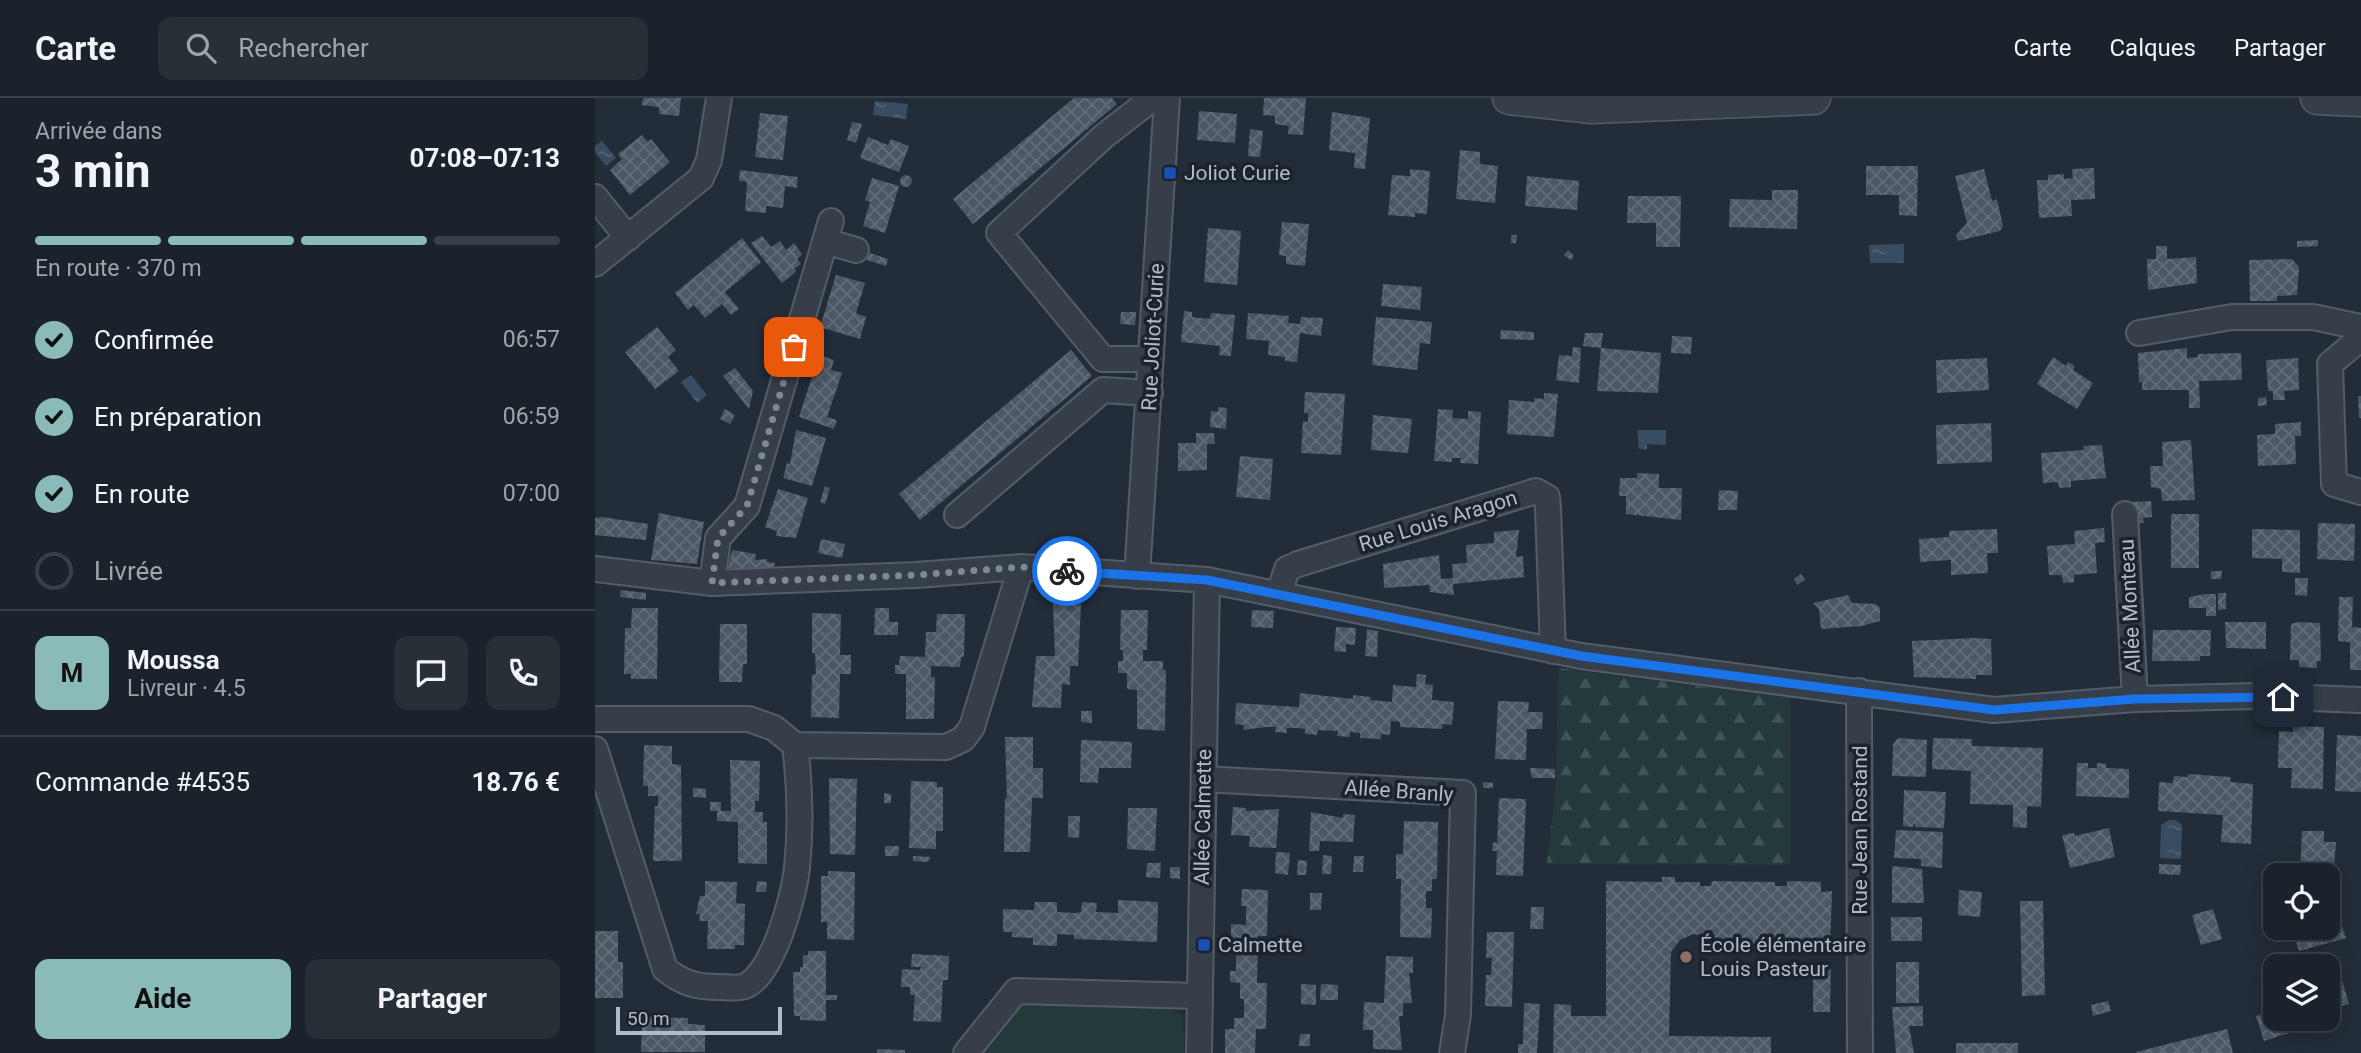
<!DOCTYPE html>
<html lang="fr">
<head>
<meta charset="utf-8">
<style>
  :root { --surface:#1a222b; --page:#272f37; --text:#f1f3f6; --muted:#9fa4a9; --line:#383f47; --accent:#8bbbb9 }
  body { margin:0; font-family:Roboto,sans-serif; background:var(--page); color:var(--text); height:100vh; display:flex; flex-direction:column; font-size:26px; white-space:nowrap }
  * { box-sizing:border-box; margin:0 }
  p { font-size:23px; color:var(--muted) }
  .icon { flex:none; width:38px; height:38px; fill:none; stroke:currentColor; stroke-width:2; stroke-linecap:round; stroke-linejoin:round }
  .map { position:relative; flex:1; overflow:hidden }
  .panel { display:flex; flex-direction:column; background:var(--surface); width:595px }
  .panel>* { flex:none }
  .controls { position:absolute; left:1668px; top:765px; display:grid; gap:14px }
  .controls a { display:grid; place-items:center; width:77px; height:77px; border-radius:14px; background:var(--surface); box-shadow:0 7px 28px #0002,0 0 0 2px var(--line); font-size:35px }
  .scale { position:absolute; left:21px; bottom:18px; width:166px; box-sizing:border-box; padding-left:7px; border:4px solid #b1bac6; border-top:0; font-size:19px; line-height:24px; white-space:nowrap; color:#b1bac6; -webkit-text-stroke:5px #1b242e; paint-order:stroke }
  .pin { position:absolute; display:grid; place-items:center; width:60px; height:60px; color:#fff; margin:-30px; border-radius:14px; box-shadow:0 4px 10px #0006 }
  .courier { position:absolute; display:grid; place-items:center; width:70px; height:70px; margin:-35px; border:5px solid #1a73e8; border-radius:50%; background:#fff; color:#222; box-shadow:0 2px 9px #0007 }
  .head em { font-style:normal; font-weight:700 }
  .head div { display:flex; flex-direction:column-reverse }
  .head { display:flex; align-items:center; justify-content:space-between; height:119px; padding:0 35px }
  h1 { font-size:46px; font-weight:700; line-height:52px }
  .bar { display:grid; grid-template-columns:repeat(4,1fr); gap:10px 7px; align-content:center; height:84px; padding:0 35px }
  .bar i { height:9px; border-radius:5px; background:var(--line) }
  .bar .on { background:var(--accent) }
  .bar p { grid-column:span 4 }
  .line { display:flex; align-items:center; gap:18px; padding:0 35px; border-top:2px solid var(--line) }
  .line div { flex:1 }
  .round { display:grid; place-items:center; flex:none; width:74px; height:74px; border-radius:14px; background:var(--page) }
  ol { padding:0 35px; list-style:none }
  li { display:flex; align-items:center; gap:21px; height:77px }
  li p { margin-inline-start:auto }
  li .icon { padding:7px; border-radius:50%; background:var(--accent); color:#111; stroke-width:4 }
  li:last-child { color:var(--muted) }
  li i { width:38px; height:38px; border:4px solid var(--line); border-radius:50% }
  .action { display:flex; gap:14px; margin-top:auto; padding:14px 35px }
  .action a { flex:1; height:80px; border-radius:14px; background:var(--accent); color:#111; font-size:28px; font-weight:700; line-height:80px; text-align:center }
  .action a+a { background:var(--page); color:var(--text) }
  header { display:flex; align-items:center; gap:42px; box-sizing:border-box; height:98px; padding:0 35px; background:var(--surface); border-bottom:2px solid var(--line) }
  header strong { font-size:33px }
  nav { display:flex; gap:38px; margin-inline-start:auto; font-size:24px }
  .search { width:490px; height:63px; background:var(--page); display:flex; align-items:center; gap:18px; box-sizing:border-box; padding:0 24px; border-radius:14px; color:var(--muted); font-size:26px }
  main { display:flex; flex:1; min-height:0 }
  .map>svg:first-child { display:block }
  .green { fill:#24393a }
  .forest { fill:url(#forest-firs) }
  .water { fill:url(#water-ripples) }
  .building { fill:url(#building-cross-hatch) }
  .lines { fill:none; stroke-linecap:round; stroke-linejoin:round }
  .minor-casing { stroke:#545d67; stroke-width:28 }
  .tertiary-casing { stroke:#545d67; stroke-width:35 }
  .minor { stroke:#363f49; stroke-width:24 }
  .tertiary { stroke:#363f49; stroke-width:32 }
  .done { stroke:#7f8995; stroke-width:7; stroke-dasharray:0 12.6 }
  .route { stroke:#1a73e8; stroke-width:9 }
  .transit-dot { fill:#1a4fb4; stroke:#1b242e; stroke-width:2.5 }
  .education-dot { fill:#8d6e63; stroke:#1b242e; stroke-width:2.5 }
  .labels { text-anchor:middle; stroke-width:7; stroke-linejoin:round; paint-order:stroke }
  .poi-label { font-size:21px; fill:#b1bac6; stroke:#1b242e; text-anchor:start }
  .street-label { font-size:21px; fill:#b1bac6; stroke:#1b242e }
</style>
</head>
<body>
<header>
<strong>Carte</strong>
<div class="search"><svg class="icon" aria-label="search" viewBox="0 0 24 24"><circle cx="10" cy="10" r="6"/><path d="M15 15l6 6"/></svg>Rechercher</div>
<nav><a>Carte</a><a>Calques</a><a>Partager</a></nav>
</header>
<main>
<section class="panel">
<div class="head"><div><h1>3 min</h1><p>Arrivée dans</p></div><em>07:08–07:13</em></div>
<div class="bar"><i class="on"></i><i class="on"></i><i class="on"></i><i></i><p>En route · 370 m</p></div>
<ol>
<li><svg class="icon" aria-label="check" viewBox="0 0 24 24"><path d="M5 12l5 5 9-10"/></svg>Confirmée<p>06:57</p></li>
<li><svg class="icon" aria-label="check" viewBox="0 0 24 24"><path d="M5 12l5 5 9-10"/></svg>En préparation<p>06:59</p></li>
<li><svg class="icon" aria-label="check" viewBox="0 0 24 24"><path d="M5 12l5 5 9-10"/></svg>En route<p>07:00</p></li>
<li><i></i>Livrée</li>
</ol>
<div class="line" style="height:126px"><b class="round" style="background:var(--accent);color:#111">M</b><div><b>Moussa</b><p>Livreur · 4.5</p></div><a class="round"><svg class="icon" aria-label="chat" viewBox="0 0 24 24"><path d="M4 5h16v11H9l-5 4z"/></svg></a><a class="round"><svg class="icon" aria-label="phone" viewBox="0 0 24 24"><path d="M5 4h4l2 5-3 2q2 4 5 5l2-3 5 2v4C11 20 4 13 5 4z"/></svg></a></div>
<div class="line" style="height:91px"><div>Commande #4535</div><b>18.76 €</b></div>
<div class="action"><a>Aide</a><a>Partager</a></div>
</section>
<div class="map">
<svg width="1766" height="955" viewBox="0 0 1766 955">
  <defs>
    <pattern id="forest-firs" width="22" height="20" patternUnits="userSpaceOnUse" patternTransform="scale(1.75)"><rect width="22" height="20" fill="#24393a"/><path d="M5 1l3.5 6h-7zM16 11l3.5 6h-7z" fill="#415455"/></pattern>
    <pattern id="water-ripples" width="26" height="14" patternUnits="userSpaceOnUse" patternTransform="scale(1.75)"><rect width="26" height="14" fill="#384c62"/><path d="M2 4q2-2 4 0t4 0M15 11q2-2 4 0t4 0" fill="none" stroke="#526477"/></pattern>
    <pattern id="building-cross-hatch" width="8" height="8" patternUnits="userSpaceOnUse" patternTransform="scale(1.75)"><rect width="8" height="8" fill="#4b5765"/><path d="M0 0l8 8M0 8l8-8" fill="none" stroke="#636d7a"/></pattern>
  </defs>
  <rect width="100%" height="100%" fill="#222d39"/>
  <path class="green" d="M427 904 573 908 588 919 589 955H378Z"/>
  <path class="forest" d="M963 570 1195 600V767L952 766 961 685Z"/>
  <path class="water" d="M280 3 313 6 311 21 278 17Z
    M7 43 21 60 11 68 0 54V48Z
    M1309 146V165H1275L1274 147Z
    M96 277 112 297 102 305 86 284Z
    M1042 332H1071V347L1052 346V352L1044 351Z
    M1574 722H1581L1587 727 1586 761 1565 760 1566 727Z"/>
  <path class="building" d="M48 0H86L84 18 64 16V9L47 7Z
    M479 0H517L522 6 378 126 358 101Z
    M669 0H711L708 37 693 36 694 28 680 26V18L668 17Z
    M604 13 642 16 640 45 602 42Z
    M737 14 775 20 770 71 759 70 760 55 734 52Z
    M165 15 193 18 188 62 160 59Z
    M257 24 267 26 261 45 252 42Z
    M655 31 668 33 665 59 653 58Z
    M47 37 53 44 56 41 75 64 35 97 15 72 27 61 23 56Z
    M273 39 293 47 296 41 314 48 304 74 265 60Z
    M865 52 885 54V66L903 68 900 105 861 101Z
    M1271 68H1323L1322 118 1304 117V97H1271Z
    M1499 70 1500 101 1476 102 1477 118 1444 120 1442 82H1453V77L1469 76V81L1478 80 1477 71Z
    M815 71 835 73 832 116 820 115V119L793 117 797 77 815 78Z
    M1389 71 1397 103 1402 101 1408 128 1405 133 1363 143 1361 137 1372 125 1360 78Z
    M145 72 203 79 202 90 190 88 188 110 171 108V115L150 113 152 84 144 83Z
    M305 83a6 6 0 1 1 12 0a6 6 0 1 1-12 0Z
    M932 78 984 83 982 112 930 108Z
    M277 80 304 88 290 135 268 128 275 104 270 102Z
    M1177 92H1203L1202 131 1134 129 1135 101 1177 102Z
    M1033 98H1086L1085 149H1061V125H1032Z
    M687 124 714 126 710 168 691 166V158L684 157Z
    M613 130 646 133 642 187 609 184Z
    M916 137H922L921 145H916Z
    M167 138 176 149 185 143 191 152 199 145 207 156 202 161 206 166 199 171 201 174 187 185 156 145Z
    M147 140 166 164 130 194 144 211 136 217 127 206 110 220 99 207 93 212 80 195Z
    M1723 142V148L1702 149V143Z
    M1561 148H1572V161L1601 159 1602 185 1553 192 1552 161H1561Z
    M973 152 979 158 976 162 969 157Z
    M275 155 293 161 291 168 272 162Z
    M1697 161 1704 169 1702 197 1682 198V203H1655L1654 162Z
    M241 177 270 185 261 215 271 219 265 241 225 229Z
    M788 186 827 189 825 212 786 208Z
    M589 213 597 214V219L615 221 616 215 640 217 636 258 624 257 625 248 586 244Z
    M526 214H541L540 227 525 226Z
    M653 215 694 218 693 225 705 226 706 219 728 220 726 238 705 235 702 264 690 263V259L673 257 674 243 651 241Z
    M781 219 837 224 835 246 825 245 822 272 777 267Z
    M62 229 81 252 73 259 84 273 60 291 30 254Z
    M906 232 939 234V242L905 241Z
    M990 235H1008L1006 250 988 248Z
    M1077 238 1097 239 1096 256 1076 255Z
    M978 249 986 250 984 285 961 282 964 257 977 258Z
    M1006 250 1066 255 1063 295 1002 293Z
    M1592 250V260L1603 259V256L1646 255 1647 282 1604 283 1605 310H1594V292H1547V284H1544L1543 255Z
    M476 252 497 278 325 422 304 396Z
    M224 257 239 262 236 272 247 275 232 319 242 322 239 331 204 319Z
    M1458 259 1471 268 1473 264 1480 268 1478 272 1498 285 1482 311 1442 286Z
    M1392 260 1394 292 1342 295 1341 262Z
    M1703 260 1704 292 1689 293 1690 302H1678V293H1673L1671 262Z
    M140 270 158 293 154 311 128 278Z
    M710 294 750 296 746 357 706 355 708 323 713 324V315H709Z
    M949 295 963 296 959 339 912 336 914 302 939 304V300L949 301Z
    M1763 298H1766V320H1764Z
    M1671 299 1672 307 1663 308V300Z
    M623 309 632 310 631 331 615 329 616 313 623 314Z
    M130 311 140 317 135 326 125 321Z
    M843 311 858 312 857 320 873 321V313L886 314 883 366 865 365 866 360H857V364L839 363Z
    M778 317 817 321 813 355 776 352Z
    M1706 324V338H1700L1701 366 1663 368 1662 337 1680 336V326Z
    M1396 325 1397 364 1342 366 1341 327Z
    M201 332 231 340 217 388 188 380 192 365 195 366Z
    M601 335H619L620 346H612V372L583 373V345H601Z
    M1596 342 1600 402 1567 403 1566 391 1556 389 1555 368H1568L1567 344Z
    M1507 347 1511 380 1476 383V389L1464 390 1463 384 1448 385 1446 355 1489 352 1488 348Z
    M645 358 678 361 675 402 641 399Z
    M1042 375 1064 376V390H1087L1086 422 1031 416V398H1024L1025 380H1042Z
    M230 388 235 390 230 406 225 404Z
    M183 391 213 400 201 440 181 438 182 433 170 429Z
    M1124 392 1143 393 1142 412H1123Z
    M1556 403 1557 419 1548 420 1549 425H1539L1538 404Z
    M64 415 109 424 102 466 56 462Z
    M1576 416H1604V470H1576Z
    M7 419 53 426 51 442 0 437V420Z
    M1723 425 1760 426 1759 463 1722 461Z
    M1509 430 1510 444 1500 445 1502 475 1479 477V484L1468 485 1467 477H1454L1452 448 1480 446 1479 433Z
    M1402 431 1403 455H1392L1393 475 1356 477V462L1325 464 1324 441 1354 439V433Z
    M1657 431 1705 432V475L1687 474V461L1657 460Z
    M924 432 921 459 928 458 929 479 858 486 859 497 835 494 834 487 789 490 788 466 844 457 846 481 858 480 857 466 872 465 871 447 899 445V434Z
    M226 441 250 446 247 460 223 455Z
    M137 452 161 456 160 462 172 461V464L180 465 178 474 133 470Z
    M1616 473H1627L1626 481H1616Z
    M1206 476 1210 482 1202 487 1199 481Z
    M1700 480H1713L1712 498 1700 497Z
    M26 492 51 495V502L25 499Z
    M1623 495H1631V511L1623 512Z
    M1610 496H1621V518H1611V510H1594V499Z
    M1253 497 1257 505 1281 506 1285 510V523L1267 528 1226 531 1224 511 1218 505Z
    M1744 499H1758L1757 529 1766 530V572H1755V544L1743 543Z
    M458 506H486L483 568H475V587L467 586 466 610 437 609 441 558H460Z
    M37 510H63L62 581H36V576H29L30 530H36Z
    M280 510H294V524H303V537H279Z
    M526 512H553L552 552H548V563H568V572H571L570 633 542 631V592L532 591V575H523V563H528V552H525Z
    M657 512 679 513 678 530 656 529Z
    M217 515 246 516 245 557H256V576H245L244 620 216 619 217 577 221 576 220 555H217Z
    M342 516H370L369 559H366L365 569 336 568V579H340L339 621H311V576H300V567H304L305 558 330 559 331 534H341Z
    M1630 524H1671V551L1631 550Z
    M1703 524 1725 525 1726 563H1722V570L1704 569V562H1695L1696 526Z
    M125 526H152V566H148L147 584H124Z
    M741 529 761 530 760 547 751 546V554L739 553Z
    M772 531 783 533 782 559 770 558Z
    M1558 532H1616L1615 558H1605V563H1557Z
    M1380 540 1396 541 1397 577H1381V581L1319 579 1317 543Z
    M822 576 831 577 830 586 838 587 837 602 859 604 857 627 848 626 847 631 805 629V624L796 623 795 637 786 636V641L765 640V635L755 634V639L742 638 743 633 723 632 722 637 710 636V631L702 630H692V635L680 634 681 629H671L648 632 649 627 640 626 641 605 704 609 705 595 758 601V597L776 599 775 602 797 604 798 587 821 589Z
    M903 603 934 604 933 614H948L947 631H932L931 662 900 661Z
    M486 613H497V625L486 624Z
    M1698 628 1729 629 1728 691 1696 690 1697 670H1683L1684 633 1698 634Z
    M1742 637 1766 638V694L1740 693Z
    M410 639H438V670H448V700H437L435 754H409L410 700H412Z
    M1303 640 1332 642 1331 679 1297 678 1298 646Z
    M1338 640 1377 641V648L1448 650 1446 709 1432 708V730L1418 729V707L1375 706 1376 673 1337 671Z
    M486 642 537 644 536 670H504L503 685 485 684Z
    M49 647 77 648V666L86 667 87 763H58L60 708H63V698H53V688H48Z
    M135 662 165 663 164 703H160V714H168V724H172V766L143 765V724L122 723V713H115V704H126V713H136Z
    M1482 665H1493V670H1502V665L1511 666V670L1534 671V700L1481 698Z
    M935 670 960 671V680H937Z
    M1593 676 1636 679 1635 684 1658 686 1656 746 1626 744 1628 717 1563 713 1564 684 1578 685 1579 678 1592 679Z
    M234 680 262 681 260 757 235 756Z
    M316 683 342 684V689H348V733H341V751L314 750Z
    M888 684 898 685V690H888Z
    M98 690 111 691V700L98 699Z
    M1309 692 1351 694 1349 730 1321 729 1318 725V729L1308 728Z
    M289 695 296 696V705H289Z
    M904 700 931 701 928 778 901 777 902 753H897L898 744 902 745Z
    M638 709 651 710V713L684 711 681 750 654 749 655 738 636 737Z
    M533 710H562L560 753 532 751Z
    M716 714 748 720V716L760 717 758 744 725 743 724 753H714Z
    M473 718H485L484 740 473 739Z
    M809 723 843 724 842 781H837V793H831V810H837L836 840 805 839 806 781H801V756H808Z
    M1514 730 1520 759 1475 770 1467 737 1479 735 1480 738Z
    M1301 732 1348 734 1347 770 1326 768V761L1299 760Z
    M1707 733H1729V744H1741L1739 768 1732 767V777H1705Z
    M290 748H304L303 758H290Z
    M681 754 695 755 693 777 680 775Z
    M728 757 737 758 736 776H727Z
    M318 758 336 759 333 764 318 763Z
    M759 758H769L768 774H758Z
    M703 762 712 763 711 777H702Z
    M552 765H566L565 780 551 779Z
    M1564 766 1586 767 1585 777 1564 776Z
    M1297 768 1327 771 1329 805H1297Z
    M575 769H585V781L575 780Z
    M233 773 260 774 259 842 232 841V824H226V778H233Z
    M1067 779H1080V784H1105V788H1116L1117 783 1180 784V788H1192V783L1226 784V794L1237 793 1235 850 1187 851 1098 836 1085 842 1076 854 1074 938 1176 939V955H958L959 906 976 907V918H1011V783L1067 784Z
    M110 783 142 784 141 805 150 806 149 847H140V851H112L113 823H104L105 816H101L105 798H110Z
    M162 783 172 784 171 794H161Z
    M647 791 673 792 672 838H663L662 885H672L671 931H661L660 955H630V931H639V920H649V901H645V885L635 884V873H641V854H636V826L651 827V808H646Z
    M1364 792 1387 794 1385 819 1363 817Z
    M715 795H727L726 812H715Z
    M523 802 563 804 562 844 479 841V837L462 836V848L438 847V840L417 839V834H408V811L439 812 440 804H462V814L480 815 486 814 487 804 502 805 501 814 523 815Z
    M1425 803H1448L1450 897 1427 898Z
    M936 809H949L948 831H935Z
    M1732 810H1741L1751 840 1704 853 1697 830H1732Z
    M1618 811 1627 841 1606 847 1597 817Z
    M1296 819H1327V843H1296Z
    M0 833H23V864H28V900H0Z
    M892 834H919L917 909 890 908 891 877H896L897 860H891Z
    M213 853H231V897H242V902H231V923L205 922V918H199L198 874H205V869H208V857H213Z
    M317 856 354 858 353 882H348L346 924 318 923 320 897H315V889H306L307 871 325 872 326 869H316Z
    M791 858 818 859V875H814L817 905H808V918H804L807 952 778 951V932H768L769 904 789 905Z
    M1732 860 1734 868H1708V867Z
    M1301 864H1324V905H1301Z
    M1742 866 1754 906 1732 912V869Z
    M1218 868H1236L1235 914H1218Z
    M706 886 721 887V907L706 906Z
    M726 886 743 887V902H725Z
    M1513 903 1516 913 1498 918 1496 907Z
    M929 905 945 906 942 955H923V946H928Z
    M1328 908V928H1314L1319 955H1301L1297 909Z
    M1680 912V920H1703L1706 931 1669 943 1661 918Z
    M54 919 93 920V926L110 927V954H46L47 926H54Z
    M1632 931 1638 955H1542L1541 954Z
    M705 936H715V948H704Z
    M1361 945H1423V955H1361Z
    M282 951 310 952V955H282Z"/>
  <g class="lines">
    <defs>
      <path id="minor" d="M0 99 33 140
        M230 143 261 152
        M0 166 106 80 114 62 124 0
        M1544 235 1637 219H1718L1766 229
        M1766 240 1735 266 1739 386 1766 394
        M556 261H508L404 135 509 38 558 0
        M1530 416 1540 601
        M362 417 508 292 555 295
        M0 471 117 485 321 477 426 469 612 482 986 558 1399 612 1540 601 1662 598 1766 602
        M542 478 572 0
        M117 485 123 440 152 408 236 123
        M684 495 692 471 703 466 941 393 952 399 953 410 958 553
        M1264 593 1265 955
        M0 621H154L179 630 200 647C205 687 206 730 202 770 199 798 178 877 150 888 143 891 131 889 123 889 101 889 87 885 70 871L0 651
        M200 647 351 649 368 641 377 629 426 469
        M609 681 868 695 863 917 857 955
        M371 955 421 893 605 898
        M604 955 612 482"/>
      <path id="tertiary" d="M914 0 997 9 1219 0
        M1722 0 1766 2"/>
    </defs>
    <use href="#minor" class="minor-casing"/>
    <use href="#tertiary" class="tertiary-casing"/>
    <use href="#minor" class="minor"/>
    <use href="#tertiary" class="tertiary"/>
  </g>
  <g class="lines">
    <path class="done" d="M199 249 152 408 123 440 117 485 321 477 426 469 472 473"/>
    <path class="route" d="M472 473 612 482 986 558 1399 612 1540 601 1688 599"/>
  </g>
  <g class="transit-dot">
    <rect x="568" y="68" width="14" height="14" rx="3.5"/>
    <rect x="602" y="840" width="14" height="14" rx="3.5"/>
  </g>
  <circle class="education-dot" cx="1091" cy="859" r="7"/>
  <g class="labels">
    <g class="poi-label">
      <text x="589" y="82">Joliot Curie</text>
      <text x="623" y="854">Calmette</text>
      <text x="1105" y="854">École élémentaire<tspan x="1105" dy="24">Louis Pasteur</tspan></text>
    </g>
    <g class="street-label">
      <text transform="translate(558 239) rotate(-87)" y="7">Rue Joliot-Curie</text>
      <text transform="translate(843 423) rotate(-17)" y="7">Rue Louis Aragon</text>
      <text transform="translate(1535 508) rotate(-93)" y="7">Allée Monteau</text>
      <text transform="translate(804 693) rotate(4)" y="7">Allée Branly</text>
      <text transform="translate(608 719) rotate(-89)" y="7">Allée Calmette</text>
      <text transform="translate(1265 732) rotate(-90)" y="7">Rue Jean Rostand</text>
    </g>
  </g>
</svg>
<div class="controls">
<a><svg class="icon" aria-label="locate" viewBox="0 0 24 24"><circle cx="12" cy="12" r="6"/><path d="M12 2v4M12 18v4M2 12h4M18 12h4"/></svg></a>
<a><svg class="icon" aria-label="layers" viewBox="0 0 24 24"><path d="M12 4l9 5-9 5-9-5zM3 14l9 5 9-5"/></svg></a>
</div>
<div class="scale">50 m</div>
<div class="pin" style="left:199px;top:249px;background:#ea580c"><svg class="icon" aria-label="bag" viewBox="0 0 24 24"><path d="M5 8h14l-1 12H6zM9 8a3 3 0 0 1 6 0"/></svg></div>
<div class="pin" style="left:1688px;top:599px;background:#1f2937"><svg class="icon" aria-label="home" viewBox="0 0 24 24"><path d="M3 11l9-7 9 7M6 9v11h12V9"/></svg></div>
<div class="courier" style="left:472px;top:473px"><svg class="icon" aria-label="bike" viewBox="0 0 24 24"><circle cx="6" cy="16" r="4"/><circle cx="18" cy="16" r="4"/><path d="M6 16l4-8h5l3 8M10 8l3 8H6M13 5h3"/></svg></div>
</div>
</main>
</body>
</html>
